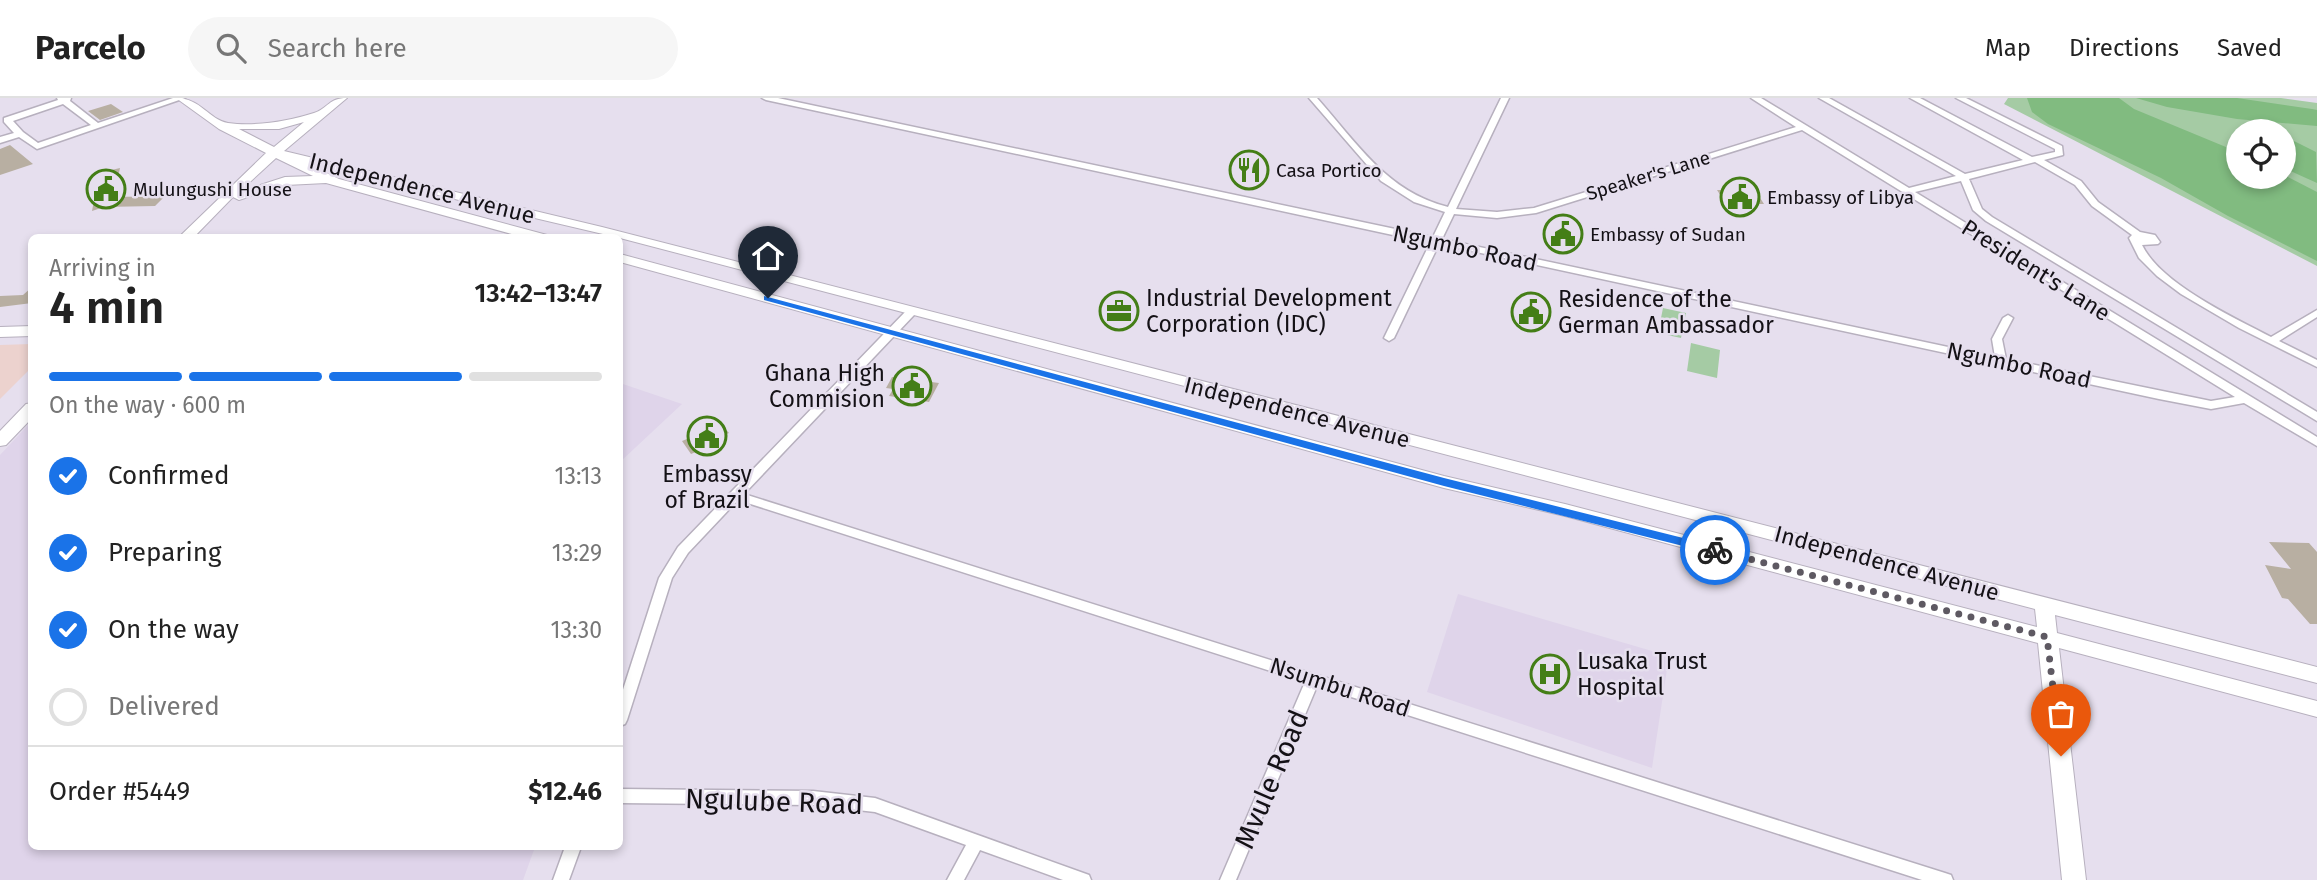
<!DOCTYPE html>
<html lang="en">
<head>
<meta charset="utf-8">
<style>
  :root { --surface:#fff; --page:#f6f6f6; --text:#222; --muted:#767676; --line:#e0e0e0; --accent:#1a73e8 }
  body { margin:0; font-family:"Fira Sans",sans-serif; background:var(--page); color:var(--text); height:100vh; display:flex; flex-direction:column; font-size:26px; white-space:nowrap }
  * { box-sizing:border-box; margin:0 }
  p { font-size:23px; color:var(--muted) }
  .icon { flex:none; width:38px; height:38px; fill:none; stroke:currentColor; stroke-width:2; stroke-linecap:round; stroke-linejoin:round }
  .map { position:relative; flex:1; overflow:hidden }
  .drawer { position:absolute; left:28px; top:136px; width:595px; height:616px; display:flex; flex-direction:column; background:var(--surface); border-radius:10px; box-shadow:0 4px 10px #0003 }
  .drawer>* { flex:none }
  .controls { position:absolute; left:2226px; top:21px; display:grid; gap:14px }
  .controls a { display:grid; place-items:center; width:70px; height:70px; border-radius:50%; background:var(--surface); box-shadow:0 4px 10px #0003; font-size:35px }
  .pin { position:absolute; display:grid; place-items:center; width:60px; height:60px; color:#fff; margin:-72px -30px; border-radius:50% 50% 50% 0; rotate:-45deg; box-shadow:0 0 7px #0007 }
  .pin .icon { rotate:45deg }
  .courier { position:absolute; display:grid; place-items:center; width:70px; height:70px; margin:-35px; border:5px solid #1a73e8; border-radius:50%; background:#fff; color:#222; box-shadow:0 2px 9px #0007 }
  .overview em { font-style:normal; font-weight:600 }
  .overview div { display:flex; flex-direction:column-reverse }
  .overview { display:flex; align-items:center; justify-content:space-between; height:119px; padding:0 21px }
  h1 { font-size:46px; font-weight:600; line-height:52px }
  .bar { display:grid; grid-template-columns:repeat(4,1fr); gap:10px 7px; align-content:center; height:84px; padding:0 21px }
  .bar i { height:9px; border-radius:5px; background:var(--line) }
  .bar .current { background:var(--accent) }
  .bar p { grid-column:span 4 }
  .line { display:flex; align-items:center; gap:18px; padding:0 21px; border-top:2px solid var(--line) }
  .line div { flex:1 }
  ol { padding:0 21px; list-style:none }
  li { display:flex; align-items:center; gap:21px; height:77px }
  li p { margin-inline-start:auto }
  li .icon { padding:7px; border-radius:50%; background:var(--accent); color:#fff; stroke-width:4 }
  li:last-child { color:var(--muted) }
  li i { width:38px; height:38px; border:4px solid var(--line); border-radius:50% }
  header { display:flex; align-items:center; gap:42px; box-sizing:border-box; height:98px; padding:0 35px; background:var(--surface); border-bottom:2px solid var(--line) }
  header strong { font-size:33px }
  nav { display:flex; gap:38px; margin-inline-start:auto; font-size:24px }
  .search { width:490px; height:63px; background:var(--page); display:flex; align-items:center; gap:18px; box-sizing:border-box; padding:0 24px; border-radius:38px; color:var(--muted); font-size:26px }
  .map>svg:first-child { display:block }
  .built { fill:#dfd4ea }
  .education { fill:#ecd2ce }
  .green { fill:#a5cba4; fill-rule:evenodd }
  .forest { fill:#81bb80 }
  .building { fill:#b8afa2 }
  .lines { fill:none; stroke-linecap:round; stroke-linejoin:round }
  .street-casing { stroke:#b7b0be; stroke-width:3 }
  .secondary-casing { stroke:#b7b0be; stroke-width:2 }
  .street { fill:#fff; fill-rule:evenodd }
  .secondary { fill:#fff; fill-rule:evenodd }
  .route { fill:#1a73e8 }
  .done { stroke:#5e5962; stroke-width:7; stroke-dasharray:0 12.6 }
  .labels { text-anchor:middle; stroke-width:5; stroke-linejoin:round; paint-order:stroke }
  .far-poi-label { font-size:19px; fill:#141116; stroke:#e6dfee; text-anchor:start }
  .far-street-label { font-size:19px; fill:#141116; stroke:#e6dfee }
  .street-label { font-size:23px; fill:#141116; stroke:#e6dfee }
  .poi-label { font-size:23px; fill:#141116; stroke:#e6dfee; text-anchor:start }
  .near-street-label { font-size:28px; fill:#141116; stroke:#e6dfee }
</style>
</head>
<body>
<header>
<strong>Parcelo</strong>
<div class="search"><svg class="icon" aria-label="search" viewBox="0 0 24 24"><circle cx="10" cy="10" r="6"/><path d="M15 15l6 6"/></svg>Search here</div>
<nav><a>Map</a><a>Directions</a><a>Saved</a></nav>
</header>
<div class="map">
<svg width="2317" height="782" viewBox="0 0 2317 782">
  <rect width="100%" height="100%" fill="#e6dfee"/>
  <path class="built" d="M620 285 682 306 620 364Z
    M31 324 32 749H535L523 782H0V357Z
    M1458 496 1669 558 1652 670 1427 594Z"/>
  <path class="education" d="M31 246V270L0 301V247Z"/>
  <path class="green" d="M2008 0H2281L2317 5V168L2004 6ZM2238 33H2284V79H2238Z
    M1663 210 1686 215 1681 240 1658 235Z
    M1691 245 1720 252 1717 280 1687 273Z"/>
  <path class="forest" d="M2027 0H2119L2134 11 2238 54V79L2284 77 2317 94V163L2228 118 2161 80 2048 26 2032 14Z
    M2136 0H2237L2312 11 2317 12V28L2237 21 2167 9Z
    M2284 38 2316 54 2317 85 2284 70Z"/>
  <path class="building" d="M111 6 123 14 100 22 88 13Z
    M10 47 33 66 0 77V51Z
    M1258 68 1264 80 1238 83 1233 71Z
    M120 70 114 99 165 98 155 108 104 109 92 113 99 75Z
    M1717 92H1755L1764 106H1726Z
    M32 189V205L0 209V198L23 197Z
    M908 276 918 277 916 282 939 285 929 304 889 298 893 291 886 290 892 279 905 281Z
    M716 320 729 335 714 341 717 345 691 356 682 343 692 339 689 336 705 329 702 325Z
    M2269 444 2309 445 2317 454V526H2310L2288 501 2282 500 2265 467 2291 471Z"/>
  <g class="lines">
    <defs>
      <path id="street" d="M57 0H71L70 3 98 25 173 0H185L37 51 19 39 0 45V39L14 35 4 24V20L58 2ZM63 6 91 27 38 45 23 34 13 23Z
        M762 0H778L1433 139 1445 114 1414 104 1381 83 1309 0H1317C1357 45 1387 94 1448 109L1501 0H1509L1456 111 1497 114 1534 110 1796 29 1751 0H1761L1909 90 1956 78 1819 0H1829L1965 76 2023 62 1910 0H1920L2032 59 2055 54V51L1956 0H1966L2062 48 2063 57 2044 62 2081 83 2098 104 2140 134 2155 137 2160 144 2158 146 2142 147C2161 186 2233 219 2271 239L2317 212V219L2279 243 2317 262V269L2239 230 2181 196 2157 178 2139 160 2129 140 2132 137 2092 108 2075 87 2035 64 1969 81 1982 111 1992 119 2317 314V323L1986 123 1973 112 1961 83 1915 94 2317 339V348L2244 305 2211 311 2159 301 1439 146 1394 240 1389 243 1384 240 1430 145 766 2ZM1802 32 2235 299 2211 303 2006 261 2002 241 2013 220 2008 217 2003 220 1992 241 1995 259 1442 141 1454 116 1497 120 1536 115Z
        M911 211 915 212V216L744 396 1945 775 1951 777 1953 782H1922L1317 588 1236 782H1220L1305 584 738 402 688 455 672 480 627 622 625 626 620 628V601L659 480 678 449 907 212Z
        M620 691 813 693 875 700 1089 777 1091 782H1063L980 752 964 782H947L966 747 875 714 813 707 620 705Z
        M565 749H581L569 782H553Z"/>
      <path id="secondary" d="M176 0C201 0 209 22 228 25 255 29 289 23 314 15 329 10 328 0 347 0L284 53 602 129 2317 569V585L2055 517 2057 535 2317 603V619L2059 550 2086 782H2062L2038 545 1565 418 1444 390 620 164V156L1444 378 1565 406 2037 529 2035 511 620 140 310 67 339 81 547 137 549 140H526L326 85 286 87 239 102 233 99 193 140H178L266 55 219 31ZM304 24 274 49 239 31H279ZM276 60 313 78 285 79 239 94Z
        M32 228V238L0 239V229Z
        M32 305V320L6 347 0 348V333L26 306Z"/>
    </defs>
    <use href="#street" class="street-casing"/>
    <use href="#secondary" class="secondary-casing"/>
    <use href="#street" class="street"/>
    <use href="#secondary" class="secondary"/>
  </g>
  <path class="route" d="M764 198 1444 380 1715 448 1721 452 1715 456 1444 388 764 202Z"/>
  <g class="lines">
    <path class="done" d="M1715 452 2047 539 2061 658"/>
  </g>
  <defs>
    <symbol id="restaurant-ring" viewBox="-11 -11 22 22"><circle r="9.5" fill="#e6dfee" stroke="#447e17" stroke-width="1.5"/><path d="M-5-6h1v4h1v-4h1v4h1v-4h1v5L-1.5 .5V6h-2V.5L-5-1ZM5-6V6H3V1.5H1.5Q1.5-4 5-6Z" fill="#447e17"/></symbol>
    <symbol id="civic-ring" viewBox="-11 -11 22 22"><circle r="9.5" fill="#e6dfee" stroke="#447e17" stroke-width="1.5"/><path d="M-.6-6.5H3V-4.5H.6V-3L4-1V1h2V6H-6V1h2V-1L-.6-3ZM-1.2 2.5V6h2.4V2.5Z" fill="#447e17"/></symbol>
    <symbol id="office-ring" viewBox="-11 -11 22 22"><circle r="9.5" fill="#e6dfee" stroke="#447e17" stroke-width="1.5"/><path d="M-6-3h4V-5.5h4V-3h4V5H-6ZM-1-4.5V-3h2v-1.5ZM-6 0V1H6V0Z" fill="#447e17"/></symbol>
    <symbol id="hospital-ring" viewBox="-11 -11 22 22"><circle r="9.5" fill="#e6dfee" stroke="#447e17" stroke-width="1.5"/><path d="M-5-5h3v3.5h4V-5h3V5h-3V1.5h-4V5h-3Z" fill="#447e17"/></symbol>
  </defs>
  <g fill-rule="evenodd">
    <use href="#restaurant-ring" x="1227" y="50" width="44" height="44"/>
    <use href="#civic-ring" x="84" y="69" width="44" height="44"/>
    <use href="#civic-ring" x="1718" y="77" width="44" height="44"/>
    <use href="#civic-ring" x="1541" y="114" width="44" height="44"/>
    <use href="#office-ring" x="1097" y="191" width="44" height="44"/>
    <use href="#civic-ring" x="1509" y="192" width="44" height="44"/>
    <use href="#civic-ring" x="890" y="266" width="44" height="44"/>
    <use href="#civic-ring" x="685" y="316" width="44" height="44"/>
    <use href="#hospital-ring" x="1528" y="554" width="44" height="44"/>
  </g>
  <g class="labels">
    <g class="far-poi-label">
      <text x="1276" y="79">Casa Portico</text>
      <text x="133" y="98">Mulungushi House</text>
      <text x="1767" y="106">Embassy of Libya</text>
      <text x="1590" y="143">Embassy of Sudan</text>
    </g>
    <g class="far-street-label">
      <text transform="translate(1648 77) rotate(-17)" y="7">Speaker's Lane</text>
    </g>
    <g class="street-label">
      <text transform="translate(422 90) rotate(14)" y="8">Independence Avenue</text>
      <text transform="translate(1465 150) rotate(12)" y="8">Ngumbo Road</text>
      <text transform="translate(2036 172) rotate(32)" y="8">President's Lane</text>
      <text transform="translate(2019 267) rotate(12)" y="8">Ngumbo Road</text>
      <text transform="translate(1297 314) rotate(14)" y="8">Independence Avenue</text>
      <text transform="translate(1887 465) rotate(15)" y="8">Independence Avenue</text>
      <text transform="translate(1340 589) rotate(18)" y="8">Nsumbu Road</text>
    </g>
    <g class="poi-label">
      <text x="1146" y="208">Industrial Development<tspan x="1146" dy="26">Corporation (IDC)</tspan></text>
      <text x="1558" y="209">Residence of the<tspan x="1558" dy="26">German Ambassador</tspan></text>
      <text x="885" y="283" text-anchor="end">Ghana High<tspan x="885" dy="26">Commision</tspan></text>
      <text x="707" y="384" text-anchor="middle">Embassy<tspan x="707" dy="26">of Brazil</tspan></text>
      <text x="1577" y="571">Lusaka Trust<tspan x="1577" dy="26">Hospital</tspan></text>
    </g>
    <g class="near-street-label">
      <text transform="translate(1271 681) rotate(-67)" y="10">Mvule Road</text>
      <text transform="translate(774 703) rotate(2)" y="10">Ngulube Road</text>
    </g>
  </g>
</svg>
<div class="controls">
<a><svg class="icon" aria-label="locate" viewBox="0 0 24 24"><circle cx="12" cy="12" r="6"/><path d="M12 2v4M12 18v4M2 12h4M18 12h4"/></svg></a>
</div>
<div class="pin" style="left:2061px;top:658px;background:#ea580c"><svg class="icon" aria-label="bag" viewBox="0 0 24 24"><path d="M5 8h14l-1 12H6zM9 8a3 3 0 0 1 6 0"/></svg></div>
<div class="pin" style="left:768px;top:200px;background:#1f2937"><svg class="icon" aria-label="home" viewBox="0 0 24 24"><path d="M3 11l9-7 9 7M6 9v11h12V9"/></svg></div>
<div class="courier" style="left:1715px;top:452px"><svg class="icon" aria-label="bike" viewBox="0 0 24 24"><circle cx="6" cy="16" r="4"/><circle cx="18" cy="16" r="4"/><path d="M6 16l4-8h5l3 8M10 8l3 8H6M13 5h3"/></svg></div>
<section class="drawer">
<div class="overview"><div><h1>4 min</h1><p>Arriving in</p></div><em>13:42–13:47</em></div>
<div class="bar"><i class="current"></i><i class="current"></i><i class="current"></i><i></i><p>On the way · 600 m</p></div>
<ol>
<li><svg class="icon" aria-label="check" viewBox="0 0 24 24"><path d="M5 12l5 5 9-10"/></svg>Confirmed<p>13:13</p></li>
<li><svg class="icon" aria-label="check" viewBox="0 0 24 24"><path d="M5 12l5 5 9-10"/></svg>Preparing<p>13:29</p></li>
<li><svg class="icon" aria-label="check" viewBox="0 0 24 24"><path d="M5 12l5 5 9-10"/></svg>On the way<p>13:30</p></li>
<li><i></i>Delivered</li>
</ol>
<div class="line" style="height:91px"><div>Order #5449</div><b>$12.46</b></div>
</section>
</div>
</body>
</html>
